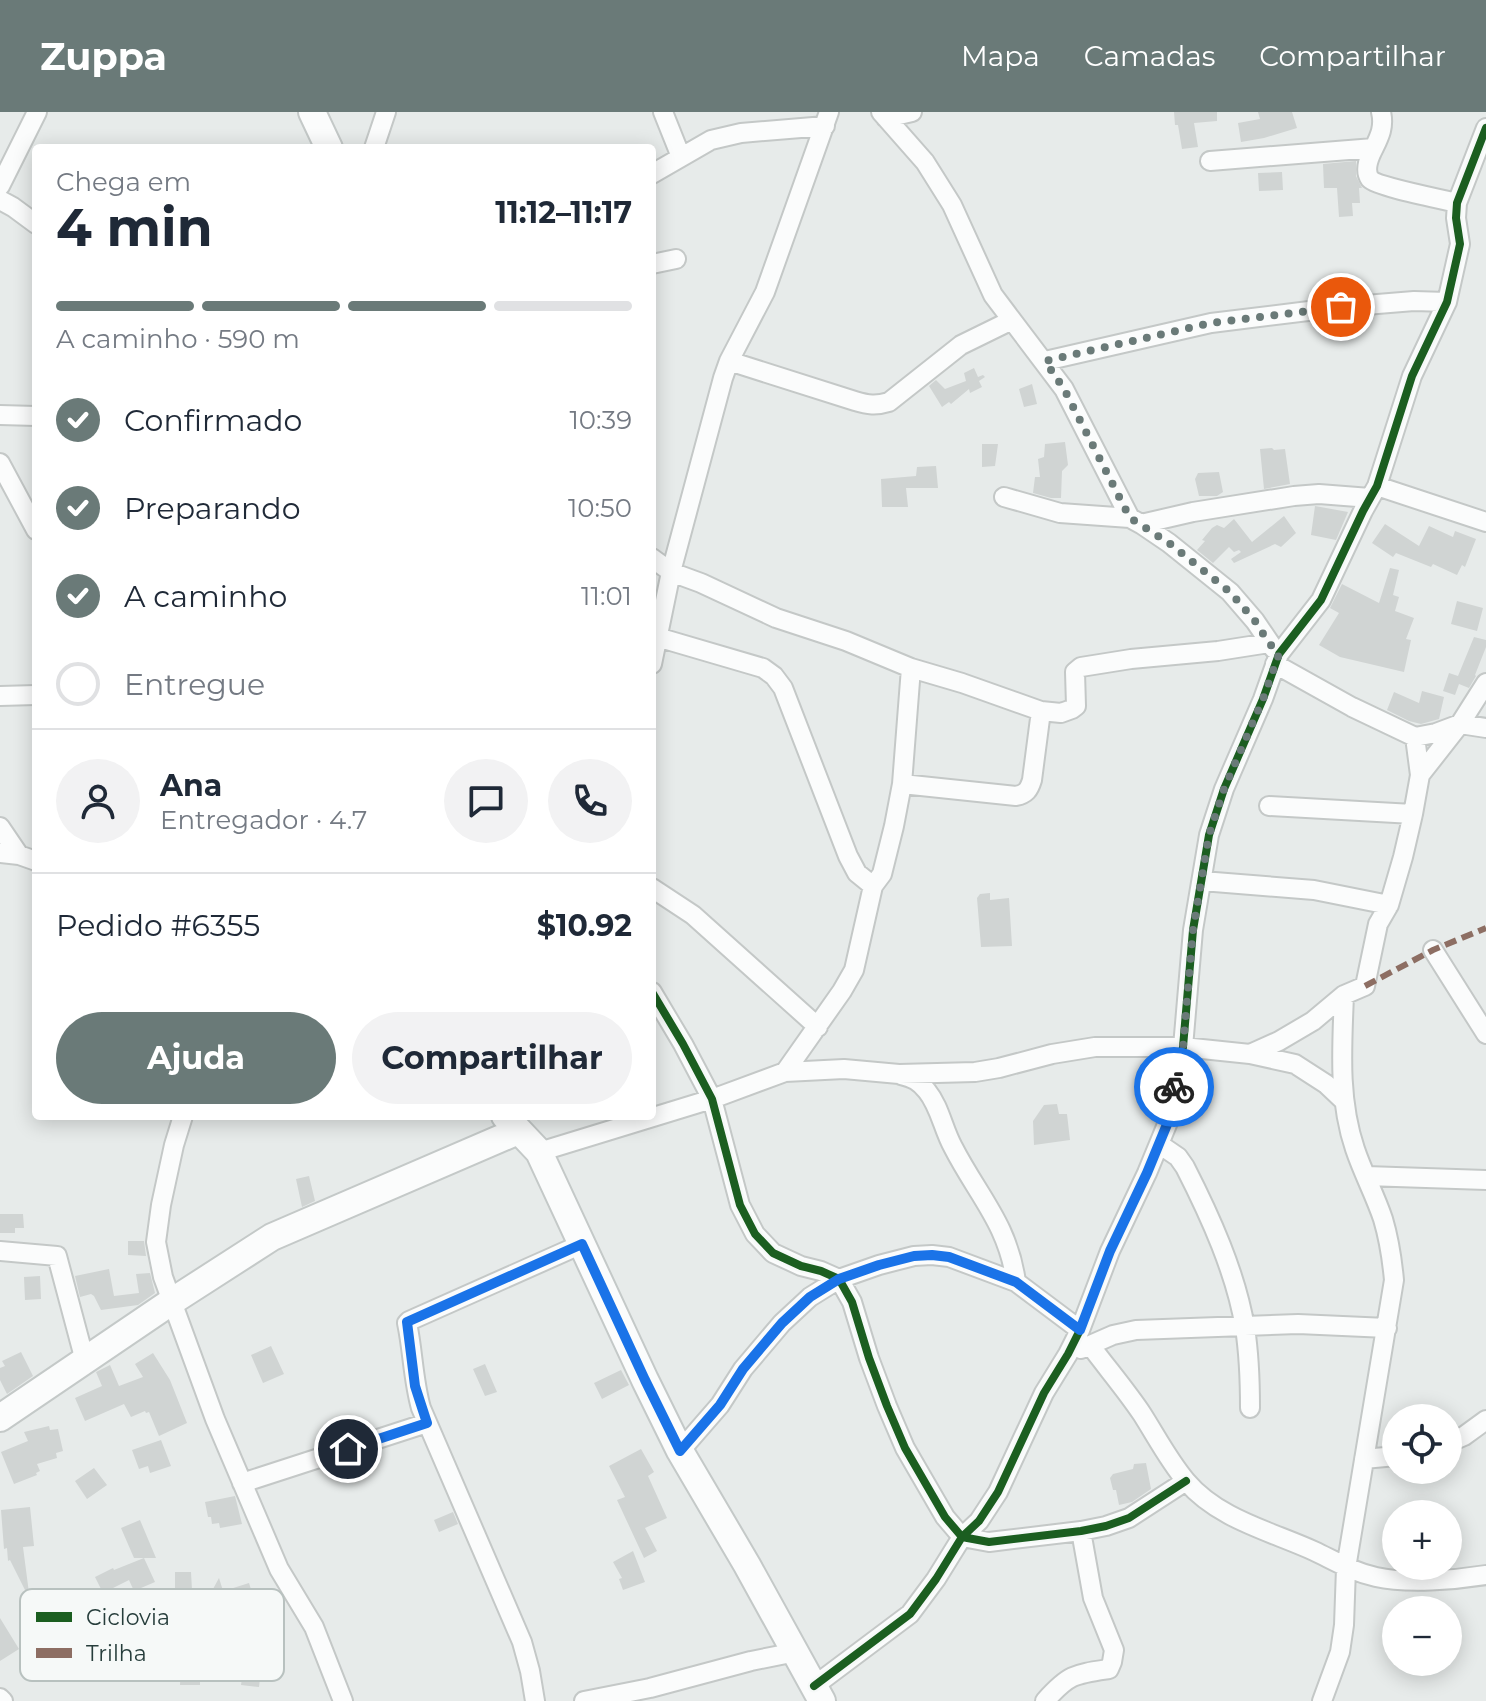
<!DOCTYPE html>
<html lang="pt">
<head>
<meta charset="utf-8">
<style>
  :root { --surface:#fff; --page:#f2f2f3; --text:#1f2937; --muted:#747a83; --line:#e0e1e3; --accent:#6a7a78 }
  body { margin:0; font-family:Montserrat,sans-serif; background:var(--page); color:var(--text); height:100vh; display:flex; flex-direction:column; font-size:30px; white-space:nowrap }
  * { box-sizing:border-box; margin:0 }
  p { font-size:26px; color:var(--muted) }
  .icon { flex:none; width:44px; height:44px; fill:none; stroke:currentColor; stroke-width:2; stroke-linecap:round; stroke-linejoin:round }
  .map { position:relative; flex:1; overflow:hidden }
  .side { position:absolute; left:32px; top:32px; width:624px; height:976px; display:flex; flex-direction:column; background:var(--surface); border-radius:8px; box-shadow:0 4px 20px #0003 }
  .side>* { flex:none }
  .tools { position:absolute; left:1382px; top:1292px; display:grid; gap:16px }
  .tools a { display:grid; place-items:center; width:80px; height:80px; border-radius:50%; background:var(--surface); box-shadow:0 4px 20px #0003; font-size:40px }
  .pin { position:absolute; display:grid; place-items:center; width:68px; height:68px; color:#fff; margin:-34px; border:4px solid #fff; border-radius:50%; box-shadow:0 2px 8px #0007 }
  .courier { position:absolute; display:grid; place-items:center; width:80px; height:80px; margin:-40px; border:6px solid #1a73e8; border-radius:50%; background:#fff; color:#222; box-shadow:0 2px 10px #0007 }
  .headline em { font-style:normal; font-weight:700 }
  .headline div { display:flex; flex-direction:column-reverse }
  .headline { display:flex; align-items:center; justify-content:space-between; height:136px; padding:0 24px }
  h1 { font-size:52px; font-weight:700; line-height:60px }
  .bar { display:grid; grid-template-columns:repeat(4,1fr); gap:12px 8px; align-content:center; height:96px; padding:0 24px }
  .bar i { height:10px; border-radius:6px; background:var(--line) }
  .bar .current { background:var(--accent) }
  .bar p { grid-column:span 4 }
  .line { display:flex; align-items:center; gap:20px; padding:0 24px; border-top:2px solid var(--line) }
  .line div { flex:1 }
  .round { display:grid; place-items:center; flex:none; width:84px; height:84px; border-radius:42px; background:var(--page) }
  ol { padding:0 24px; list-style:none }
  li { display:flex; align-items:center; gap:24px; height:88px }
  li p { margin-inline-start:auto }
  li .icon { padding:8px; border-radius:50%; background:var(--accent); color:#fff; stroke-width:4 }
  li:last-child { color:var(--muted) }
  li i { width:44px; height:44px; border:4px solid var(--line); border-radius:50% }
  .cta { display:flex; gap:16px; margin-top:auto; padding:16px 24px }
  .cta a { flex:1; height:92px; border-radius:48px; background:var(--accent); color:#fff; font-size:32px; font-weight:700; line-height:92px; text-align:center }
  .cta a+a { background:var(--page); color:var(--text) }
  header { display:flex; align-items:center; gap:48px; box-sizing:border-box; height:112px; padding:0 40px; background:var(--accent); color:#fff }
  header strong { font-size:38px }
  nav { display:flex; gap:44px; margin-inline-start:auto; font-size:28px }
  .map>svg:first-child { display:block }
  .building { fill:#d0d4d3 }
  .lines { fill:none; stroke-linecap:round; stroke-linejoin:round }
  .street-casing { stroke:#c4c8c7; stroke-width:22 }
  .secondary-casing { stroke:#c4c9c8; stroke-width:30 }
  .street { stroke:#fbfcfc; stroke-width:18 }
  .secondary { stroke:#fbfcfc; stroke-width:26 }
  .quiet { stroke:#8d6e63; stroke-width:6; stroke-dasharray:12 6; stroke-linecap:butt }
  .cycleway-casing { stroke:#f6f9f8; stroke-width:13 }
  .cycleway { stroke:#1b5e20; stroke-width:8 }
  .done { stroke:#6a7a78; stroke-width:8; stroke-dasharray:0 14.4 }
  .route { stroke:#1a73e8; stroke-width:10 }
  .key { fill:#f6f9f8; stroke:#b8c1bf; stroke-width:2 }
  .key-label { font-size:22px; fill:#263d3b }
</style>
</head>
<body>
<header>
<strong>Zuppa</strong>
<nav><a>Mapa</a><a>Camadas</a><a>Compartilhar</a></nav>
</header>
<div class="map">
<svg width="1486" height="1589" viewBox="0 0 1486 1589">
  <rect width="100%" height="100%" fill="#e7ebea"/>
  <path class="building" d="M1174 0H1217V9L1194 11 1198 35 1182 37 1178 13H1175Z
    M1258 0H1292L1297 16 1264 26 1241 30 1238 11 1260 7Z
    M1356 49V64L1362 76H1359L1360 91H1352L1353 104 1339 105 1337 76H1324L1323 52Z
    M1282 60 1283 78 1259 79 1258 61Z
    M974 256 978 265 983 263 985 265 979 269 982 275 970 281 969 277 951 292 949 290 942 295 929 274 936 268 945 277 966 269 964 261Z
    M1032 272 1037 292 1024 295 1019 277Z
    M1065 330 1068 353 1062 359 1061 386H1051L1033 381 1035 365H1040L1038 347 1044 345 1045 332Z
    M982 332H998L995 354 982 355Z
    M1272 336 1274 338 1285 337 1290 372 1264 377 1260 337Z
    M936 354 938 376H906L908 395H882L881 367 916 364 917 355Z
    M1219 360 1223 380 1217 384H1199L1195 367 1198 361Z
    M1315 394 1348 400 1336 428 1311 423Z
    M1284 404 1296 421 1281 435 1275 432 1234 451 1231 447 1241 440 1239 438 1234 440 1229 435 1213 451 1197 438 1205 429 1202 428 1212 416 1217 413 1224 416 1234 407 1252 430Z
    M1385 412 1419 434 1429 414 1453 425 1455 419 1476 427 1465 455 1462 453 1457 463 1433 452 1431 455 1396 441 1393 445 1372 431Z
    M1390 456 1399 458 1393 483 1399 485 1395 499 1414 506 1406 527 1411 528 1404 560 1340 545 1319 533 1339 501 1330 496 1342 472 1379 491Z
    M1457 489 1483 496 1477 519 1451 512Z
    M1474 525 1486 528V535L1475 563 1476 564 1469 576 1459 572 1455 583 1443 579 1449 561 1458 564Z
    M1422 579 1444 585 1439 607 1421 612 1409 609 1387 598 1394 580 1419 591Z
    M990 781V788L1009 786 1012 834 981 835 977 786 980 782Z
    M1057 992 1059 1002H1067L1070 1028 1034 1033 1033 1009 1044 993Z
    M309 1064 315 1089 302 1095 296 1067Z
    M0 1102H23L24 1116H15V1121H0Z
    M128 1129H144L146 1144 128 1143Z
    M109 1157 114 1184 139 1181 136 1162 150 1161 155 1181 138 1193 101 1198 94 1184 91 1182 80 1185 75 1164Z
    M40 1164 41 1187 25 1188 24 1165Z
    M271 1234 284 1262 263 1271 251 1243Z
    M21 1240 33 1264 7 1282 0 1268V1256L5 1254 2 1249Z
    M153 1241 170 1268 187 1311 159 1324 149 1300 146 1301 145 1299 131 1305 124 1292 85 1309 75 1286 102 1274 96 1260 110 1253 119 1274 143 1265 135 1252Z
    M485 1252 497 1280 485 1284 473 1257Z
    M621 1258 629 1273 602 1287 594 1271Z
    M49 1314 50 1318 58 1317 63 1339 56 1341 57 1346 37 1352 40 1359 36 1361 37 1363 14 1372 1 1340 28 1329 24 1320Z
    M161 1328 171 1354 150 1361 148 1354 139 1357 132 1338Z
    M641 1337 654 1360 648 1364 667 1406 645 1416 657 1439 644 1446 617 1388 625 1385 609 1354Z
    M1146 1351 1151 1377 1132 1390 1119 1393 1116 1378H1113L1110 1366 1113 1362 1133 1357 1134 1352Z
    M94 1356 107 1373 87 1387 75 1369Z
    M235 1384 242 1412 220 1416 219 1411 212 1412 211 1405H208L205 1390Z
    M30 1395 34 1434 23 1435 29 1481 27 1482 10 1448 8 1449 7 1436 4 1437 1 1398Z
    M453 1400 458 1412 439 1420 434 1408Z
    M140 1408 156 1446H134L121 1416Z
    M633 1439 645 1470 623 1478 619 1467 622 1466 613 1450Z
    M144 1446 155 1470 134 1479 129 1468 103 1481 95 1465 113 1456 114 1458Z
    M175 1460H191L192 1478H175Z
    M219 1466 224 1482 205 1515 195 1510Z
    M249 1471 255 1490 234 1497 227 1478Z
    M65 1476 82 1506 60 1518 43 1488Z
    M0 1506 19 1537 0 1549Z
    M170 1506 180 1536 181 1519H189L193 1555H200V1573H180L181 1551 150 1559 138 1514Z
    M245 1546 262 1550 259 1575 241 1573Z"/>
  <g class="lines">
    <defs>
      <path id="street" d="M663 0 681 45
        M881 0 925 50 952 93 993 183 1064 277 1130 406
        M1381 0C1385 17 1378 27 1371 42 1368 49 1365 60 1370 67 1378 75 1442 87 1457 91
        M886 6 912 0
        M374 36 386 0
        M1210 49 1374 36
        M652 62 711 28 741 21 825 14
        M0 74 37 0
        M0 88 13 95 36 112
        M652 152 676 147
        M729 249 855 289C868 293 876 294 889 290L961 233 1012 208
        M1045 249 1211 211 1341 195 1414 189 1447 190
        M0 303 36 304
        M0 351 36 418
        M1377 374 1486 410
        M1004 385 1060 401 1130 406 1141 412 1169 431 1230 480 1255 509 1274 537
        M1141 412 1193 400 1294 384 1319 382 1370 386
        M652 446 671 460 701 471 776 506 846 529 911 556 962 571 1041 599 1061 601 1072 597 1076 594 1075 560 1081 555 1131 547 1218 539 1269 531
        M657 525 763 556 774 564 783 576 848 744 857 761 873 774
        M652 552 671 460 723 266 729 249 765 180 829 0
        M1275 552 1352 595 1415 625 1436 621 1460 612 1486 616
        M0 584 36 583
        M1420 663 1460 612 1486 571
        M902 672 1016 684C1026 682 1029 678 1032 668L1041 599
        M1269 694 1413 702
        M0 715 19 743
        M0 741 19 743 36 749
        M1202 769 1314 778 1389 793
        M652 776 693 803 818 915
        M1433 838 1486 922
        M652 880 683 932 712 987 740 1093 755 1122 773 1141 801 1154 821 1159 839 1167 852 1190 869 1246 887 1294 905 1336 945 1405 962 1425 989 1430 1081 1419 1106 1414 1129 1406 1186 1369
        M1250 942 1279 929 1313 909 1344 883 1365 874 1378 812 1389 793 1403 745 1413 702 1420 663 1415 625
        M785 960 842 879 854 858 873 774 882 762 894 714 902 672 911 556
        M901 963C913 966 919 969 927 979 940 995 943 1017 953 1035 978 1084 1008 1112 1016 1170
        M183 1004 174 1033 161 1093 156 1130 163 1165 215 1307 279 1457 314 1515 343 1589
        M1159 1032 1178 1045 1185 1055C1210 1104 1236 1161 1245 1216 1249 1242 1250 1269 1250 1296
        M539 1040 712 987 785 960 844 957 899 962 975 960 999 956 1052 942 1095 935H1183L1250 942 1295 952 1326 972 1344 989
        M1366 1064 1486 1068
        M0 1139 57 1144 85 1249
        M1090 1233C1107 1256 1126 1278 1142 1302 1156 1324 1169 1349 1186 1369 1218 1407 1270 1419 1314 1439 1335 1449 1353 1460 1376 1465 1407 1472 1455 1468 1486 1463
        M1081 1237 1113 1223 1136 1218 1298 1212 1387 1216
        M1448 1331 1464 1324 1486 1308
        M680 1339 720 1293 743 1257 782 1211 810 1185 839 1167 879 1153 914 1144 932 1143 949 1145 1016 1170 1080 1218
        M1364 1347 1396 1344
        M242 1371 427 1311
        M814 1574 910 1502 936 1467 962 1425 979 1409 998 1380 1044 1281 1068 1242 1080 1218 1110 1139 1147 1061 1168 1010 1183 935 1193 818 1209 723 1224 677 1263 587 1279 542 1321 488 1363 399 1377 374 1412 264 1447 190 1460 132 1456 106 1457 91 1486 16
        M0 1586 3 1589
        M535 1589 530 1559 522 1530 421 1296C413 1268 413 1239 407 1211L409 1209 582 1132
        M584 1589 650 1576 751 1549 796 1540
        M1045 1589C1069 1562 1075 1562 1109 1557L1112 1550 1114 1538 1093 1486 1081 1419
        M1322 1589 1340 1540 1344 1513 1346 1456 1394 1168C1392 1147 1389 1127 1383 1107 1375 1083 1363 1061 1355 1037 1338 987 1342 935 1344 883"/>
      <path id="secondary" d="M312 0 329 36
        M505 1004 539 1040 645 1268 680 1339 747 1453 822 1589
        M0 1306 171 1190 272 1125 518 1019"/>
    </defs>
    <use href="#street" class="street-casing"/>
    <use href="#secondary" class="secondary-casing"/>
    <use href="#street" class="street"/>
    <use href="#secondary" class="secondary"/>
    <path class="quiet" d="M1365 874 1433 838 1486 816"/>
    <defs>
      <path id="cycleway" d="M652 880 683 932 712 987 740 1093 755 1122 773 1141 801 1154 821 1159 839 1167 852 1190 869 1246 887 1294 905 1336 945 1405 962 1425 989 1430 1081 1419 1106 1414 1129 1406 1186 1369
        M814 1574 910 1502 936 1467 962 1425 979 1409 998 1380 1044 1281 1068 1242 1080 1218 1110 1139 1147 1061 1168 1010 1183 935 1193 818 1209 723 1224 677 1263 587 1279 542 1321 488 1363 399 1377 374 1412 264 1447 190 1460 132 1456 106 1457 91 1486 16"/>
    </defs>
    <use href="#cycleway" class="cycleway-casing"/>
    <use href="#cycleway" class="cycleway"/>
  </g>
  <g class="lines">
    <path class="done" d="M1174 975 1183 935 1193 818 1209 723 1224 677 1263 587 1279 542 1269 531 1255 509 1230 480 1169 431 1130 406 1064 277 1045 249 1211 211 1341 195"/>
    <path class="route" d="M348 1337 427 1311 415 1274 407 1210 582 1132 645 1268 680 1339 720 1293 743 1257 782 1211 810 1185 839 1167 879 1153 914 1144 932 1143 949 1145 1016 1170 1080 1218 1110 1139 1147 1061 1168 1010 1174 975"/>
  </g>
  <rect x="20" y="1477" width="264" height="92" rx="12" class="key"/>
  <rect x="36" y="1500" width="36" height="10" fill="#1b5e20"/>
  <rect x="36" y="1536" width="36" height="10" fill="#8d6e63"/>
  <g class="key-label">
    <text x="86" y="1513">Ciclovia</text>
    <text x="86" y="1549">Trilha</text>
  </g>
</svg>
<div class="tools">
<a><svg class="icon" aria-label="locate" viewBox="0 0 24 24"><circle cx="12" cy="12" r="6"/><path d="M12 2v4M12 18v4M2 12h4M18 12h4"/></svg></a>
<a>+</a>
<a>−</a>
</div>
<div class="pin" style="left:1341px;top:195px;background:#ea580c"><svg class="icon" aria-label="bag" viewBox="0 0 24 24"><path d="M5 8h14l-1 12H6zM9 8a3 3 0 0 1 6 0"/></svg></div>
<div class="pin" style="left:348px;top:1337px;background:#1f2937"><svg class="icon" aria-label="home" viewBox="0 0 24 24"><path d="M3 11l9-7 9 7M6 9v11h12V9"/></svg></div>
<div class="courier" style="left:1174px;top:975px"><svg class="icon" aria-label="bike" viewBox="0 0 24 24"><circle cx="6" cy="16" r="4"/><circle cx="18" cy="16" r="4"/><path d="M6 16l4-8h5l3 8M10 8l3 8H6M13 5h3"/></svg></div>
<section class="side">
<div class="headline"><div><h1>4 min</h1><p>Chega em</p></div><em>11:12–11:17</em></div>
<div class="bar"><i class="current"></i><i class="current"></i><i class="current"></i><i></i><p>A caminho · 590 m</p></div>
<ol>
<li><svg class="icon" aria-label="check" viewBox="0 0 24 24"><path d="M5 12l5 5 9-10"/></svg>Confirmado<p>10:39</p></li>
<li><svg class="icon" aria-label="check" viewBox="0 0 24 24"><path d="M5 12l5 5 9-10"/></svg>Preparando<p>10:50</p></li>
<li><svg class="icon" aria-label="check" viewBox="0 0 24 24"><path d="M5 12l5 5 9-10"/></svg>A caminho<p>11:01</p></li>
<li><i></i>Entregue</li>
</ol>
<div class="line" style="height:144px"><a class="round"><svg class="icon" aria-label="person" viewBox="0 0 24 24"><circle cx="12" cy="8" r="4"/><path d="M4 21q1-7 8-7t8 7"/></svg></a><div><b>Ana</b><p>Entregador · 4.7</p></div><a class="round"><svg class="icon" aria-label="chat" viewBox="0 0 24 24"><path d="M4 5h16v11H9l-5 4z"/></svg></a><a class="round"><svg class="icon" aria-label="phone" viewBox="0 0 24 24"><path d="M5 4h4l2 5-3 2q2 4 5 5l2-3 5 2v4C11 20 4 13 5 4z"/></svg></a></div>
<div class="line" style="height:104px"><div>Pedido #6355</div><b>$10.92</b></div>
<div class="cta"><a>Ajuda</a><a>Compartilhar</a></div>
</section>
</div>
</body>
</html>
